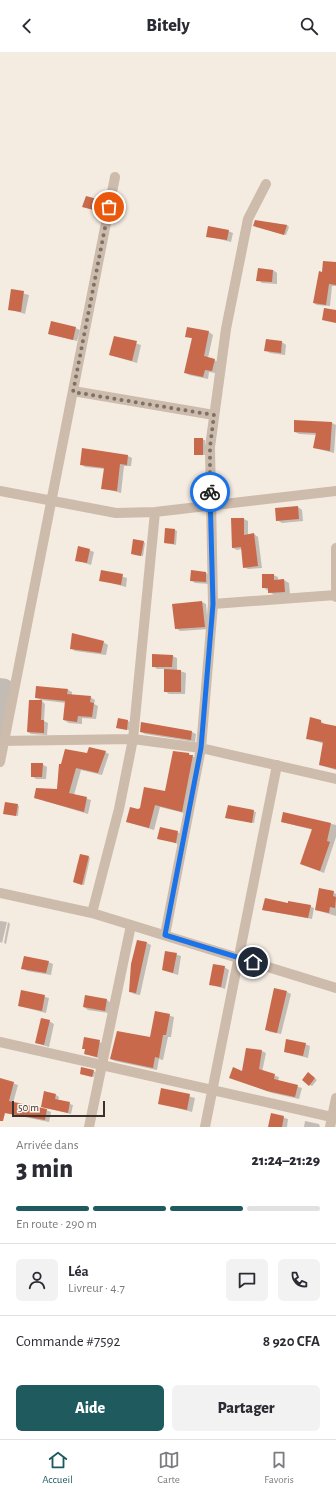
<!DOCTYPE html>
<html lang="fr">
<head>
<meta charset="utf-8">
<style>
  :root { --surface:#fff; --page:#f2f2f3; --text:#2b2b33; --muted:#7c7c81; --line:#e1e1e2; --accent:#1f5a5e }
  body { margin:0; font-family:"Alegreya Sans",sans-serif; background:var(--page); color:var(--text); height:100vh; display:flex; flex-direction:column; font-size:15px; white-space:nowrap }
  * { box-sizing:border-box; margin:0 }
  p { font-size:13px; color:var(--muted) }
  .icon { flex:none; width:22px; height:22px; fill:none; stroke:currentColor; stroke-width:2; stroke-linecap:round; stroke-linejoin:round }
  .map { position:relative; height:1075px; overflow:hidden }
  .side { display:flex; flex-direction:column; background:var(--surface); flex:1 }
  .side>* { flex:none }
  .scale { position:absolute; left:12px; bottom:10px; width:93px; box-sizing:border-box; padding-left:4px; border:2px solid #3b302b; border-top:0; font-size:11px; line-height:14px; white-space:nowrap; color:#3b302b; -webkit-text-stroke:3px #fbf5ee; paint-order:stroke }
  .pin { position:absolute; display:grid; place-items:center; width:34px; height:34px; color:#fff; margin:-17px; border:2px solid #fff; border-radius:50%; box-shadow:0 1px 4px #0007 }
  .courier { position:absolute; display:grid; place-items:center; width:40px; height:40px; margin:-20px; border:3px solid #1a73e8; border-radius:50%; background:#fff; color:#222; box-shadow:0 1px 5px #0007 }
  .overview em { font-style:normal; font-weight:800 }
  .overview div { display:flex; flex-direction:column-reverse }
  .overview { display:flex; align-items:center; justify-content:space-between; height:68px; padding:0 16px }
  h1 { font-size:26px; font-weight:800; line-height:30px }
  .bar { display:grid; grid-template-columns:repeat(4,1fr); gap:6px 4px; align-content:center; height:48px; padding:0 16px }
  .bar i { height:5px; border-radius:3px; background:var(--line) }
  .bar .active { background:var(--accent) }
  .bar p { grid-column:span 4 }
  .line { display:flex; align-items:center; gap:10px; padding:0 16px; border-top:1px solid var(--line) }
  .line div { flex:1 }
  .round { display:grid; place-items:center; flex:none; width:42px; height:42px; border-radius:6px; background:var(--page) }
  .button { display:flex; gap:8px; margin-top:auto; padding:8px 16px }
  .button a { flex:1; height:46px; border-radius:6px; background:var(--accent); color:#fff; font-size:16px; font-weight:800; line-height:46px; text-align:center }
  .button a+a { background:var(--page); color:var(--text) }
  header { display:flex; justify-content:space-between; align-items:center; height:52px; padding:0 16px; background:var(--surface); font-size:18px; font-weight:800 }
  .dock { display:flex; justify-content:space-around; align-items:center; height:56px; border-top:1px solid var(--line); background:var(--surface); font-size:11px; color:var(--muted) }
  .dock a { display:grid; justify-items:center; gap:2px }
  .dock .active { color:var(--accent) }
  .map>svg:first-child { display:block }
  .shadow { fill:#0003 }
  .building { fill:#c8694b }
  .lines { fill:none; stroke-linecap:round; stroke-linejoin:round }
  .minor { stroke:#cdbbac; stroke-width:10 }
  .done { stroke:#7c716b; stroke-width:4; stroke-dasharray:0 7.2 }
  .route { stroke:#1a73e8; stroke-width:5 }
</style>
</head>
<body>
<header><svg class="icon" aria-label="back" viewBox="0 0 24 24"><path d="M15 5l-7 7 7 7"/></svg>Bitely<svg class="icon" aria-label="search" viewBox="0 0 24 24"><circle cx="10" cy="10" r="6"/><path d="M15 15l6 6"/></svg></header>
<div class="map">
<svg width="336" height="1075" viewBox="0 0 336 1075">
  <rect width="100%" height="100%" fill="#f4ebe1"/>
  <path class="shadow" d="M100 149 105 152 102 161 84 155Z
    M256 169 287 173 289 175 286 183 256 175Z
    M228 179 233 181 231 190 207 184Z
    M336 211V234H332L330 254 317 253 314 251 323 221Z
    M258 217 273 218 277 221V232L262 231 258 228Z
    M12 238 29 243 25 262 9 257Z
    M75 276 80 278 77 289 49 282Z
    M209 280 213 283 208 306 219 310 216 321 209 320 208 327 189 323 185 320 193 287 186 284Z
    M115 285 141 293 137 311 110 303Z
    M282 290 286 293 285 303 270 301 265 298Z
    M332 371 336 373 334 401 314 396 317 383 299 382 295 380Z
    M195 387 205 388V403L195 402Z
    M128 404 132 406 131 414H124L121 441 102 436 105 417 85 415 81 412Z
    M298 455 302 458 303 469 282 471 277 468Z
    M232 467H244L248 469V483L254 482 258 485 262 516 248 517 244 515 242 497 237 498 233 496Z
    M175 478 177 479 176 493 165 491Z
    M143 490 145 491 143 504 134 503Z
    M89 498 94 500 91 513 76 508Z
    M102 519 127 526 126 535 100 528Z
    M206 521 210 524V532L195 531 191 528Z
    M273 523 278 525V529L284 528 289 531 290 542 274 543 263 535Z
    M202 550 206 552 208 577 180 579 176 576Z
    M103 590 108 593 106 603 75 599 71 596Z
    M172 604 177 606V618L186 621 185 642H169L165 639V617H157L153 614Z
    M0 626 7 627 16 632 7 685 0 684Z
    M68 638 72 640V643L90 645 95 648 94 652 98 654 96 667 82 666V672L69 671 64 668 66 651 41 648 37 646Z
    M42 649 45 652 44 669 48 671 47 683 31 682 28 680Z
    M119 667 130 670 129 678 119 676Z
    M321 669 325 673 336 675V718L320 713 324 692 307 686Z
    M142 671 192 680 196 682 195 690 145 682 141 680Z
    M105 700 109 702 102 723 81 718 74 743 91 748 88 762 35 746 57 738 60 713 88 703Z
    M189 702 198 708 188 762 160 755 154 778 127 770 138 758 166 740Z
    M42 712 47 715 46 727H36L32 724Z
    M17 753 19 754 18 764 6 762Z
    M229 754 256 760 254 771 228 766Z
    M284 761 336 773V785L324 821 301 812 313 778 282 770Z
    M161 776 183 782 181 793 158 786Z
    M88 805 90 806 84 833 76 831 74 830Z
    M333 840 336 842V864L316 858Z
    M289 852 310 854 314 856 312 867 263 858Z
    M0 869 7 870 2 891 0 890Z
    M8 870 10 872 6 892 4 891Z
    M147 891 151 893 140 943 134 942 130 939Z
    M166 900 181 904 178 923 163 918Z
    M48 910 53 912 51 923 27 919 23 916Z
    M224 915 229 918 225 937 210 932Z
    M22 939 49 946 46 961 19 954Z
    M287 940 291 942 281 982 270 980 266 977Z
    M107 948 111 951 109 961 88 958 84 955Z
    M156 960 174 965 171 985H168L163 1008 159 1007 157 1018 115 1009 111 1007 151 986Z
    M49 969 54 972 49 995 36 991Z
    M85 986 105 992 101 1007 85 1002 86 998 83 996Z
    M305 992 310 994 308 1006 285 1000Z
    M262 999 266 1001 262 1020 279 1025 278 1029 302 1036 299 1047 272 1041 234 1027Z
    M93 1019 95 1020 94 1025 81 1022Z
    M310 1022 317 1028 312 1034 310 1033Z
    M0 1027 18 1033 13 1051 46 1058 51 1060 49 1070 0 1060Z
    M162 1037 195 1046 192 1060 159 1051Z
    M56 1043 59 1045 58 1049 73 1053 71 1062 42 1055Z
    M272 1062 288 1067 287 1075H269Z
    M305 1069 319 1072 320 1075H304Z"/>
  <path class="building" d="M86 144 101 148 98 159 82 155Z
    M255 168 287 173 284 183 253 174Z
    M208 174 229 178 227 188 206 185Z
    M323 209 336 210V233L329 232 326 253 313 251 319 219 322 220Z
    M258 216 273 218 272 230 256 229Z
    M11 237 24 239 21 260 8 258Z
    M324 256 336 258V271L322 268Z
    M51 269 76 275 73 288 48 282Z
    M187 275 209 279 204 304 215 307 212 319 205 318 203 325 184 321 192 286 185 285Z
    M114 284 137 289 132 309 109 303Z
    M266 287 282 289 281 301 264 299Z
    M294 368 332 370 330 399 313 396 316 381 294 380Z
    M194 386H203V403H194Z
    M82 396 128 403 127 413 120 412 117 439 101 437 104 416 80 413Z
    M298 454 299 467 276 469 275 456Z
    M231 466H244V483L254 481 258 514 243 516 241 495 232 496Z
    M165 476 175 477 174 492 164 491Z
    M133 487 144 489 141 504 131 502Z
    M78 494 90 497 87 511 75 509Z
    M101 518 123 522 121 533 99 529Z
    M191 518 206 520V530L190 529Z
    M262 522H274V528L284 527 285 540 268 541V536H262Z
    M202 549 205 575 175 577 172 552Z
    M72 581 104 589 101 601 70 597Z
    M152 602 173 603 172 615H152Z
    M164 617 181 618V640H164Z
    M36 634 68 637 67 642 91 644 90 650 94 651 92 665 78 664 77 670 63 668 65 649 35 646Z
    M29 648H42L41 668H44V681L27 680Z
    M310 665 321 668V671L336 674V717L319 713 323 690 306 687Z
    M118 666 128 668 127 678 116 676Z
    M141 670 192 679 191 688 140 680Z
    M89 695 106 699 98 721 76 716 69 741 87 745 84 760 34 746 36 736 57 737 59 712H61L65 697 87 701Z
    M173 699 189 701V703H193L182 760 155 753 149 776 126 770 130 755 138 757 140 756 144 735 165 739Z
    M31 711H43L42 725H31Z
    M5 750 18 752 16 764 3 762Z
    M228 753 254 758 252 771 225 766Z
    M283 760 331 771 327 789 330 790 320 819 300 812 312 777 281 770Z
    M160 775 178 779 176 791 157 787Z
    M80 802 89 804 82 833 73 830Z
    M319 836 334 839 333 844 336 845 335 856 330 855 329 861 315 858Z
    M265 846 288 851V849L311 853 308 866 262 858Z
    M137 888 147 890 136 941 129 940 131 912Z
    M165 899 177 901 173 921 162 918Z
    M24 904 49 909 46 921 21 917Z
    M213 912 225 914 221 935 209 933Z
    M274 936 287 939 277 981 265 978Z
    M21 938 45 943 42 959 18 954Z
    M85 943 107 947 105 959 83 955Z
    M155 959 170 962 166 983H163L159 1006 155 1005 153 1016 110 1007 117 979 150 985Z
    M41 966 50 968 44 993 35 991Z
    M84 985 100 988 97 1005 84 1002 85 997H82Z
    M286 987 306 991 303 1004 284 1000Z
    M246 996 262 998 259 1017 275 1022 274 1027 298 1033 295 1045 267 1039 229 1026 233 1015 242 1019Z
    M81 1015 94 1018 92 1025 80 1022Z
    M308 1020 315 1026 309 1034 302 1028Z
    M0 1026 14 1030 9 1049 47 1057 45 1068 5 1061 3 1069H0Z
    M161 1036 190 1042 187 1058 158 1052Z
    M44 1039 56 1042 55 1047 70 1050 68 1061 41 1055Z
    M271 1061 284 1064 282 1075H268Z"/>
  <g class="lines">
    <path class="minor" d="M73 339 214 363
      M0 439 116 461 155 460 336 439
      M336 496V545
      M213 552 336 543
      M0 689 133 687 201 696 336 727
      M0 710 115 125
      M0 841 92 861 336 936
      M92 861 119 757 133 687 155 460
      M165 883 201 696 213 552 210 395 226 277 248 167 266 132
      M0 990 336 1066
      M89 1075 131 873
      M205 1075 277 713
      M330 1075 336 1046"/>
  </g>
  <g class="lines">
    <path class="done" d="M109 155 73 340 214 363 210 395V440"/>
    <path class="route" d="M210 440 213 552 201 696 165 883 253 910"/>
  </g>
</svg>
<div class="scale">50 m</div>
<div class="pin" style="left:109px;top:155px;background:#ea580c"><svg class="icon" aria-label="bag" viewBox="0 0 24 24"><path d="M5 8h14l-1 12H6zM9 8a3 3 0 0 1 6 0"/></svg></div>
<div class="pin" style="left:253px;top:910px;background:#1f2937"><svg class="icon" aria-label="home" viewBox="0 0 24 24"><path d="M3 11l9-7 9 7M6 9v11h12V9"/></svg></div>
<div class="courier" style="left:210px;top:440px"><svg class="icon" aria-label="bike" viewBox="0 0 24 24"><circle cx="6" cy="16" r="4"/><circle cx="18" cy="16" r="4"/><path d="M6 16l4-8h5l3 8M10 8l3 8H6M13 5h3"/></svg></div>
</div>
<section class="side">
<div class="overview"><div><h1>3 min</h1><p>Arrivée dans</p></div><em>21:24–21:29</em></div>
<div class="bar"><i class="active"></i><i class="active"></i><i class="active"></i><i></i><p>En route · 290 m</p></div>
<div class="line" style="height:72px"><a class="round"><svg class="icon" aria-label="person" viewBox="0 0 24 24"><circle cx="12" cy="8" r="4"/><path d="M4 21q1-7 8-7t8 7"/></svg></a><div><b>Léa</b><p>Livreur · 4.7</p></div><a class="round"><svg class="icon" aria-label="chat" viewBox="0 0 24 24"><path d="M4 5h16v11H9l-5 4z"/></svg></a><a class="round"><svg class="icon" aria-label="phone" viewBox="0 0 24 24"><path d="M5 4h4l2 5-3 2q2 4 5 5l2-3 5 2v4C11 20 4 13 5 4z"/></svg></a></div>
<div class="line" style="height:52px"><div>Commande #7592</div><b>8 920 CFA</b></div>
<div class="button"><a>Aide</a><a>Partager</a></div>
</section>
<nav class="dock">
<a class="active"><svg class="icon" aria-label="home" viewBox="0 0 24 24"><path d="M3 11l9-7 9 7M6 9v11h12V9"/></svg>Accueil</a>
<a><svg class="icon" aria-label="map" viewBox="0 0 24 24"><path d="M3 6l6-2 6 2 6-2v14l-6 2-6-2-6 2zM9 4v14M15 6v14"/></svg>Carte</a>
<a><svg class="icon" aria-label="saved" viewBox="0 0 24 24"><path d="M7 4h10v16l-5-4-5 4z"/></svg>Favoris</a>
</nav>
</body>
</html>
